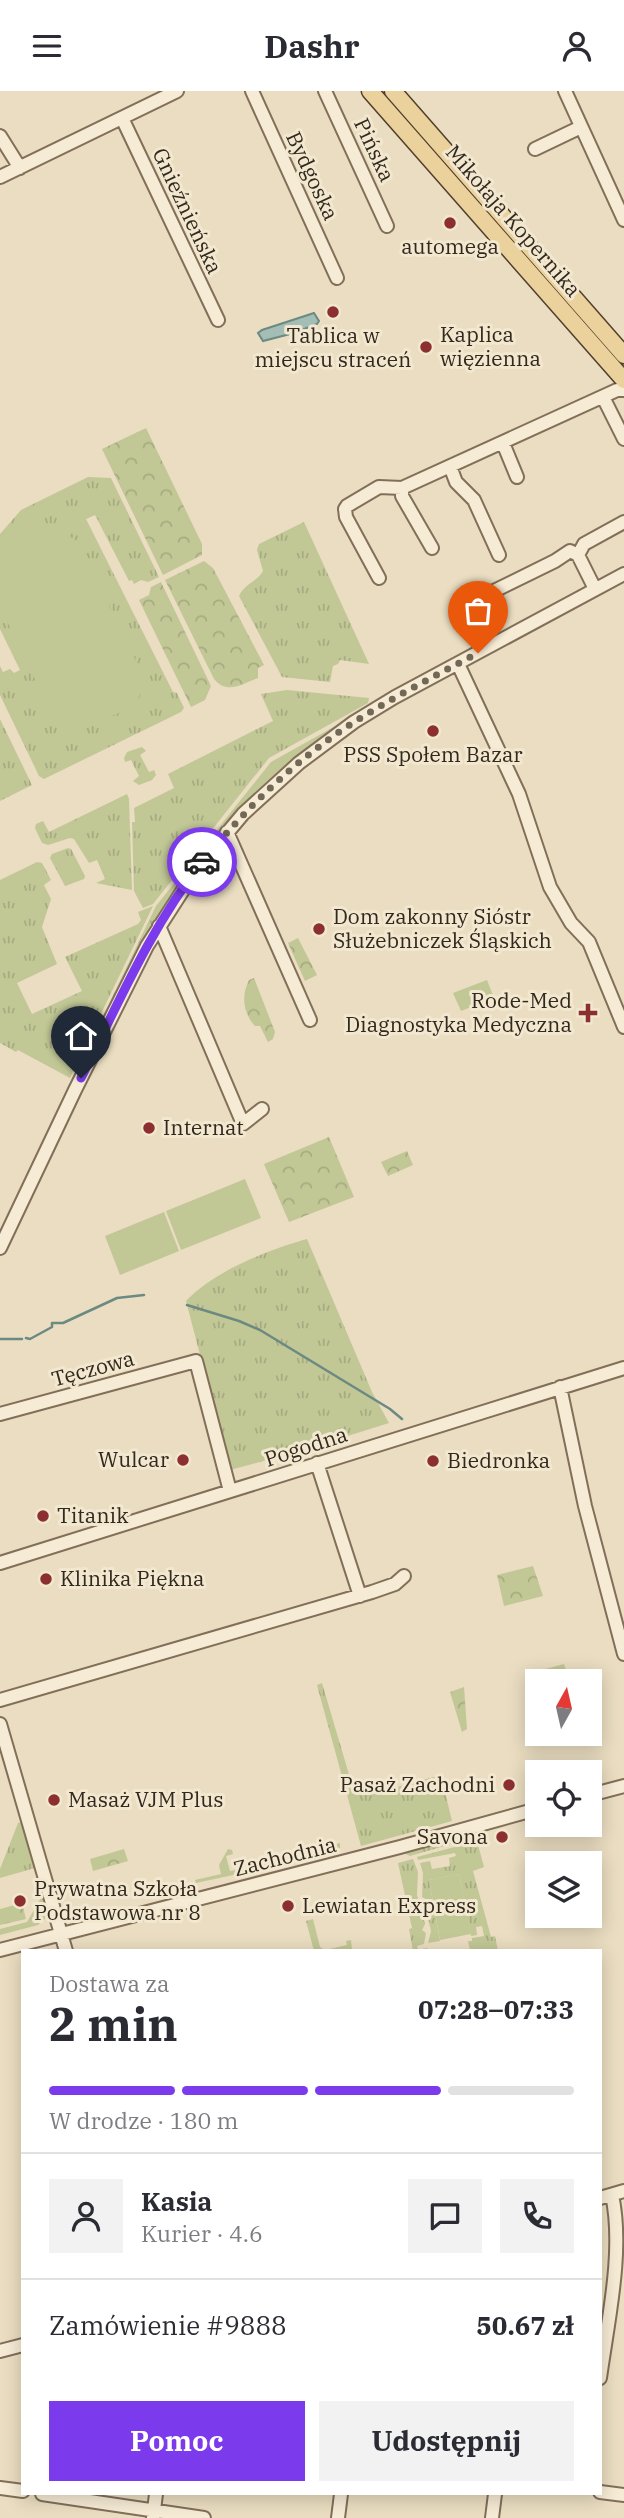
<!DOCTYPE html>
<html lang="pl">
<head>
<meta charset="utf-8">
<style>
  :root { --surface:#fff; --page:#f2f2f3; --text:#2b2b33; --muted:#7c7c81; --line:#e1e1e2; --accent:#7c3aed }
  body { margin:0; font-family:"IBM Plex Serif",serif; background:var(--page); color:var(--text); height:100vh; display:flex; flex-direction:column; font-size:26px; white-space:nowrap }
  * { box-sizing:border-box; margin:0 }
  p { font-size:23px; color:var(--muted) }
  .icon { flex:none; width:38px; height:38px; fill:none; stroke:currentColor; stroke-width:2; stroke-linecap:round; stroke-linejoin:round }
  .map { position:relative; flex:1; overflow:hidden }
  .details { position:absolute; left:21px; top:1858px; width:581px; height:546px; display:flex; flex-direction:column; background:var(--surface); border-radius:0px; box-shadow:0 4px 18px #0003 }
  .details>* { flex:none }
  .needle { width:46px; rotate:8deg }
  .buttons { position:absolute; left:525px; top:1578px; display:grid; gap:14px }
  .buttons a { display:grid; place-items:center; width:77px; height:77px; border-radius:0px; background:var(--surface); box-shadow:0 4px 18px #0003; font-size:35px }
  .pin { position:absolute; display:grid; place-items:center; width:60px; height:60px; color:#fff; margin:-72px -30px; border-radius:50% 50% 50% 0; rotate:-45deg; box-shadow:0 0 7px #0007 }
  .pin .icon { rotate:45deg }
  .courier { position:absolute; display:grid; place-items:center; width:70px; height:70px; margin:-35px; border:5px solid #7c3aed; border-radius:50%; background:#fff; color:#222; box-shadow:0 2px 9px #0007 }
  .summary em { font-style:normal; font-weight:700 }
  .summary div { display:flex; flex-direction:column-reverse }
  .summary { display:flex; align-items:center; justify-content:space-between; height:119px; padding:0 28px }
  h1 { font-size:46px; font-weight:700; line-height:52px }
  .bar { display:grid; grid-template-columns:repeat(4,1fr); gap:10px 7px; align-content:center; height:84px; padding:0 28px }
  .bar i { height:9px; border-radius:5px; background:var(--line) }
  .bar .selected { background:var(--accent) }
  .bar p { grid-column:span 4 }
  .line { display:flex; align-items:center; gap:18px; padding:0 28px; border-top:2px solid var(--line) }
  .line div { flex:1 }
  .round { display:grid; place-items:center; flex:none; width:74px; height:74px; border-radius:0px; background:var(--page) }
  .primary-button { display:flex; gap:14px; margin-top:auto; padding:14px 28px }
  .primary-button a { flex:1; height:80px; border-radius:0px; background:var(--accent); color:#fff; font-size:28px; font-weight:700; line-height:80px; text-align:center }
  .primary-button a+a { background:var(--page); color:var(--text) }
  header { display:flex; justify-content:space-between; align-items:center; height:91px; padding:0 28px; background:var(--surface); font-size:32px; font-weight:700 }
  .map>svg:first-child { display:block }
  .grass { fill:url(#grass-tufts) }
  .forest { fill:url(#forest-crowns) }
  .pitch { fill:#c2c796 }
  .water { fill:#a4bdb5; stroke:#6c8a82; stroke-width:2 }
  .lines { fill:none; stroke-linecap:round; stroke-linejoin:round }
  .stream { stroke:#6c8a82; stroke-width:2.5 }
  .minor-casing { stroke:#826f5a; stroke-width:16 }
  .major-casing { stroke:#503e2e; stroke-width:19 }
  .minor { stroke:#f6ebd4; stroke-width:12 }
  .major { stroke:#ebd19b; stroke-width:16 }
  .done { stroke:#736756; stroke-width:7; stroke-dasharray:0 12.6 }
  .route { stroke:#7c3aed; stroke-width:9 }
  .poi-dot { fill:#8c2f31; stroke:#f2e8d0; stroke-width:2.5 }
  .labels { text-anchor:middle; stroke-width:6; stroke-linejoin:round; paint-order:stroke }
  .street-label { font-size:21px; fill:#33281d; stroke:#f2e8d0 }
  .poi-label { font-size:21px; fill:#33281d; stroke:#f2e8d0; text-anchor:start }
</style>
</head>
<body>
<header><svg class="icon" aria-label="menu" viewBox="0 0 24 24"><path d="M4 6h16M4 12h16M4 18h16"/></svg>Dashr<svg class="icon" aria-label="person" viewBox="0 0 24 24"><circle cx="12" cy="8" r="4"/><path d="M4 21q1-7 8-7t8 7"/></svg></header>
<div class="map">
<svg width="624" height="2427" viewBox="0 0 624 2427">
  <defs>
    <pattern id="grass-tufts" width="24" height="20" patternUnits="userSpaceOnUse" patternTransform="scale(1.75)"><rect width="24" height="20" fill="#c2c796"/><path d="M3 7l-1-3M5 7V3M7 7l1-3M15 17l-1-3M17 17v-4M19 17l1-3" fill="none" stroke="#a7ab81"/></pattern>
    <pattern id="forest-crowns" width="20" height="18" patternUnits="userSpaceOnUse" patternTransform="scale(1.75)"><rect width="20" height="18" fill="#c2c796"/><path d="M2 6a3 3 0 1 1 6 0M12 15a3 3 0 1 1 6 0" fill="none" stroke="#a7ab81"/></pattern>
  </defs>
  <rect width="100%" height="100%" fill="#eaddc1"/>
  <path class="grass" d="M88 386 111 387 159 486 148 491 141 489 134 493 132 489 129 490 95 424 86 428 173 601 177 602 184 617 181 621 44 688 39 685 0 604V575L3 581 10 578 14 582 20 579 0 538V443L21 419Z
    M304 431 369 573 340 569 338 573 333 575 330 591 282 586 239 505C245 492 257 491 263 480L257 459 259 453Z
    M287 599 369 607 368 612 269 667 153 813 143 817 134 800 132 731H135L134 717 174 697 168 683 273 630 261 603Z
    M355 624 303 661 179 794 142 854 97 945 76 981 156 815 271 671Z
    M0 628 32 694 0 710Z
    M142 656 146 660 140 664 149 681 154 679 156 684 152 689 139 694 133 690 139 685 131 669 125 671 124 667 127 661Z
    M127 703 129 708 132 799 96 792 105 788 97 769 89 772 74 748 70 747 48 754 42 752 35 737 36 733 43 730 49 741Z
    M68 757 71 758 85 785 84 788 65 795 50 767 52 763Z
    M37 771 42 772 51 789 44 794 51 808 42 836 57 873 17 892 32 923 82 900 65 866 138 833 141 829 138 821 153 815 70 987 18 959 16 961 0 952V789Z
    M307 1148 372 1301 389 1332 300 1360 230 1379 186 1210C214 1180 268 1159 307 1148Z
    M322 1592 353 1697 364 1694 368 1704 441 1684 452 1730 361 1755 317 1594Z
    M21 1731 35 1777 0 1787V1778L18 1732Z
    M471 1742 476 1746 410 1765 406 1763 404 1760Z
    M477 1750 484 1776 473 1780 491 1846 495 1845 498 1860H470L468 1850H472V1847L484 1845 482 1835 476 1836 477 1844 471 1845 459 1783 429 1789 440 1850 428 1852 431 1840 425 1814 427 1809 422 1806 423 1782 420 1772 430 1770 432 1778 450 1775 449 1767 456 1765 455 1762 418 1769 417 1766Z
    M340 1752V1757L257 1776 259 1773Z
    M228 1758 232 1759 233 1763 226 1765 230 1780 236 1779 238 1783 196 1792 195 1789 221 1783 219 1774Z
    M413 1768 418 1781 417 1804 425 1833 422 1839 426 1842 424 1853 417 1855 418 1859 427 1857 428 1860H413L409 1838 412 1837 398 1772Z
    M42 1805 48 1825 38 1834 0 1844V1838L27 1831Z
    M313 1828 320 1856 325 1859 347 1854 346 1850 351 1849 352 1859 314 1860 306 1830Z"/>
  <path class="forest" d="M146 337 202 453V464L163 484 102 358Z
    M204 470 213 477 264 574 258 577V587C242 593 227 604 214 588L165 489Z
    M161 491 211 595 205 609 191 616 139 509 149 504 151 496Z
    M298 847 317 884 305 890 288 852Z
    M254 887 275 941 273 948 268 951 260 935H255C243 922 241 905 249 889Z
    M329 1046 354 1106 289 1131 264 1073Z
    M407 1060 413 1074 388 1085 381 1071Z
    M533 1475 543 1505 504 1515 497 1484Z
    M564 1573 570 1591H537L534 1581Z
    M464 1596 467 1638 462 1641 450 1601Z
    M124 1758 128 1770 93 1780 90 1768Z
    M22 1812 26 1828 0 1834V1818Z"/>
  <path class="pitch" d="M37 436 63 441 77 450 143 584C143 592 143 598 139 606 128 627 77 636 57 623 53 621 49 615 46 611L0 516V456L20 441Z
    M487 889 494 907 461 920 453 902Z
    M245 1088 261 1127 181 1159 166 1120Z
    M164 1121 179 1160 120 1184 105 1145Z
    M459 1783 471 1843 440 1849 429 1789Z"/>
  <path class="water" d="M314 222 319 230 317 233 294 242 263 250 258 242 262 239Z"/>
  <g class="lines">
    <path class="stream" d="M187 1214 239 1230 260 1239 390 1318 402 1328
      M26 1247 30 1248 52 1236V1232H63L117 1207 144 1204
      M0 1248H22"/>
    <defs>
      <path id="minor" d="M252 0 337 187
        M325 0 387 135
        M565 0 624 129
        M122 27 218 229
        M0 45 20 77
        M535 58 581 36
        M0 86 177 0
        M603 306 624 348
        M503 352 517 386
        M450 375 456 391 474 409 499 464
        M402 397V405L432 457
        M578 464 584 453 624 431
        M379 487 346 426 345 418 347 415 379 396 402 397 617 299H624
        M488 503 555 470 570 460 578 464 595 498
        M458 573 519 703 550 796 571 832 589 851 624 936
        M227 741 310 929
        M159 835 243 1033 262 1018
        M0 1157 75 999 147 855 196 779 243 723 299 672 354 631 395 606 624 483
        M560 1296 585 1415 624 1563
        M0 1323 196 1270 230 1400
        M317 1372 360 1505
        M0 1472 624 1277
        M0 1609 372 1501 395 1493 404 1485
        M0 1633 66 1860
        M590 1704 624 1695
        M0 1859 400 1756 537 1718
        M600 2107 624 2100
        M0 2260 23 2254
        M600 2287C608 2229 624 2159 612 2104
        M0 2397 23 2400
        M600 2401 624 2404
        M42 2403 204 2427
        M153 2427 156 2403
        M338 2427 341 2403
        M492 2427 495 2403"/>
      <path id="major" d="M370 0 624 289
        M393 0 624 264"/>
    </defs>
    <use href="#minor" class="minor-casing"/>
    <use href="#major" class="major-casing"/>
    <use href="#minor" class="minor"/>
    <use href="#major" class="major"/>
  </g>
  <g class="lines">
    <path class="done" d="M202 771C246 717 297 667 356 630 395 605 437 584 478 562"/>
    <path class="route" d="M81 987C118 913 151 836 202 771"/>
  </g>
  <g class="poi-dot">
    <circle cx="450" cy="132" r="7"/>
    <circle cx="333" cy="221" r="7"/>
    <circle cx="426" cy="256" r="7"/>
    <circle cx="433" cy="640" r="7"/>
    <circle cx="319" cy="838" r="7"/>
    <path d="M584.5 911.5h7v7h7v7h-7v7h-7v-7h-7v-7h7z"/>
    <circle cx="149" cy="1037" r="7"/>
    <circle cx="183" cy="1369" r="7"/>
    <circle cx="433" cy="1370" r="7"/>
    <circle cx="43" cy="1425" r="7"/>
    <circle cx="46" cy="1488" r="7"/>
    <circle cx="509" cy="1694" r="7"/>
    <circle cx="54" cy="1709" r="7"/>
    <circle cx="502" cy="1746" r="7"/>
    <circle cx="20" cy="1810" r="7"/>
    <circle cx="288" cy="1815" r="7"/>
  </g>
  <g class="labels">
    <g class="street-label">
      <text transform="translate(374 59) rotate(65)" y="7">Pińska</text>
      <text transform="translate(312 85) rotate(65)" y="7">Bydgoska</text>
      <text transform="translate(187 120) rotate(65)" y="7">Gnieźnieńska</text>
      <text transform="translate(513 130) rotate(49)" y="7">Mikołaja Kopernika</text>
      <text transform="translate(93 1278) rotate(-15)" y="7">Tęczowa</text>
      <text transform="translate(306 1356) rotate(-18)" y="7">Pogodna</text>
      <text transform="translate(285 1766) rotate(-14)" y="7">Zachodnia</text>
    </g>
    <g class="poi-label">
      <text x="450" y="163" text-anchor="middle">automega</text>
      <text x="440" y="251">Kaplica<tspan x="440" dy="24">więzienna</tspan></text>
      <text x="333" y="252" text-anchor="middle">Tablica w<tspan x="333" dy="24">miejscu straceń</tspan></text>
      <text x="433" y="671" text-anchor="middle">PSS Społem Bazar</text>
      <text x="333" y="833">Dom zakonny Sióstr<tspan x="333" dy="24">Służebniczek Śląskich</tspan></text>
      <text x="572" y="917" text-anchor="end">Rode-Med<tspan x="572" dy="24">Diagnostyka Medyczna</tspan></text>
      <text x="163" y="1044">Internat</text>
      <text x="169" y="1376" text-anchor="end">Wulcar</text>
      <text x="447" y="1377">Biedronka</text>
      <text x="57" y="1432">Titanik</text>
      <text x="60" y="1495">Klinika Piękna</text>
      <text x="495" y="1701" text-anchor="end">Pasaż Zachodni</text>
      <text x="68" y="1716">Masaż VJM Plus</text>
      <text x="488" y="1753" text-anchor="end">Savona</text>
      <text x="34" y="1805">Prywatna Szkoła<tspan x="34" dy="24">Podstawowa nr 8</tspan></text>
      <text x="302" y="1822">Lewiatan Express</text>
    </g>
  </g>
</svg>
<div class="buttons">
<a><svg class="needle" viewBox="-14 -14 28 28"><path d="M0-13l5 13h-10z" fill="#e53935"/><path d="M0 13l5-13h-10z" fill="#7c7c81"/></svg></a>
<a><svg class="icon" aria-label="locate" viewBox="0 0 24 24"><circle cx="12" cy="12" r="6"/><path d="M12 2v4M12 18v4M2 12h4M18 12h4"/></svg></a>
<a><svg class="icon" aria-label="layers" viewBox="0 0 24 24"><path d="M12 4l9 5-9 5-9-5zM3 14l9 5 9-5"/></svg></a>
</div>
<div class="pin" style="left:478px;top:562px;background:#ea580c"><svg class="icon" aria-label="bag" viewBox="0 0 24 24"><path d="M5 8h14l-1 12H6zM9 8a3 3 0 0 1 6 0"/></svg></div>
<div class="pin" style="left:81px;top:987px;background:#1f2937"><svg class="icon" aria-label="home" viewBox="0 0 24 24"><path d="M3 11l9-7 9 7M6 9v11h12V9"/></svg></div>
<div class="courier" style="left:202px;top:771px"><svg class="icon" aria-label="car" viewBox="0 0 24 24"><path d="M5 17H2v-5l4-1 3-4h7l3 4 3 1v5h-3M9 17h6M6 11h13"/><circle cx="7" cy="17" r="2"/><circle cx="17" cy="17" r="2"/></svg></div>
<section class="details">
<div class="summary"><div><h1>2 min</h1><p>Dostawa za</p></div><em>07:28–07:33</em></div>
<div class="bar"><i class="selected"></i><i class="selected"></i><i class="selected"></i><i></i><p>W drodze · 180 m</p></div>
<div class="line" style="height:126px"><a class="round"><svg class="icon" aria-label="person" viewBox="0 0 24 24"><circle cx="12" cy="8" r="4"/><path d="M4 21q1-7 8-7t8 7"/></svg></a><div><b>Kasia</b><p>Kurier · 4.6</p></div><a class="round"><svg class="icon" aria-label="chat" viewBox="0 0 24 24"><path d="M4 5h16v11H9l-5 4z"/></svg></a><a class="round"><svg class="icon" aria-label="phone" viewBox="0 0 24 24"><path d="M5 4h4l2 5-3 2q2 4 5 5l2-3 5 2v4C11 20 4 13 5 4z"/></svg></a></div>
<div class="line" style="height:91px"><div>Zamówienie #9888</div><b>50.67 zł</b></div>
<div class="primary-button"><a>Pomoc</a><a>Udostępnij</a></div>
</section>
</div>
</body>
</html>
